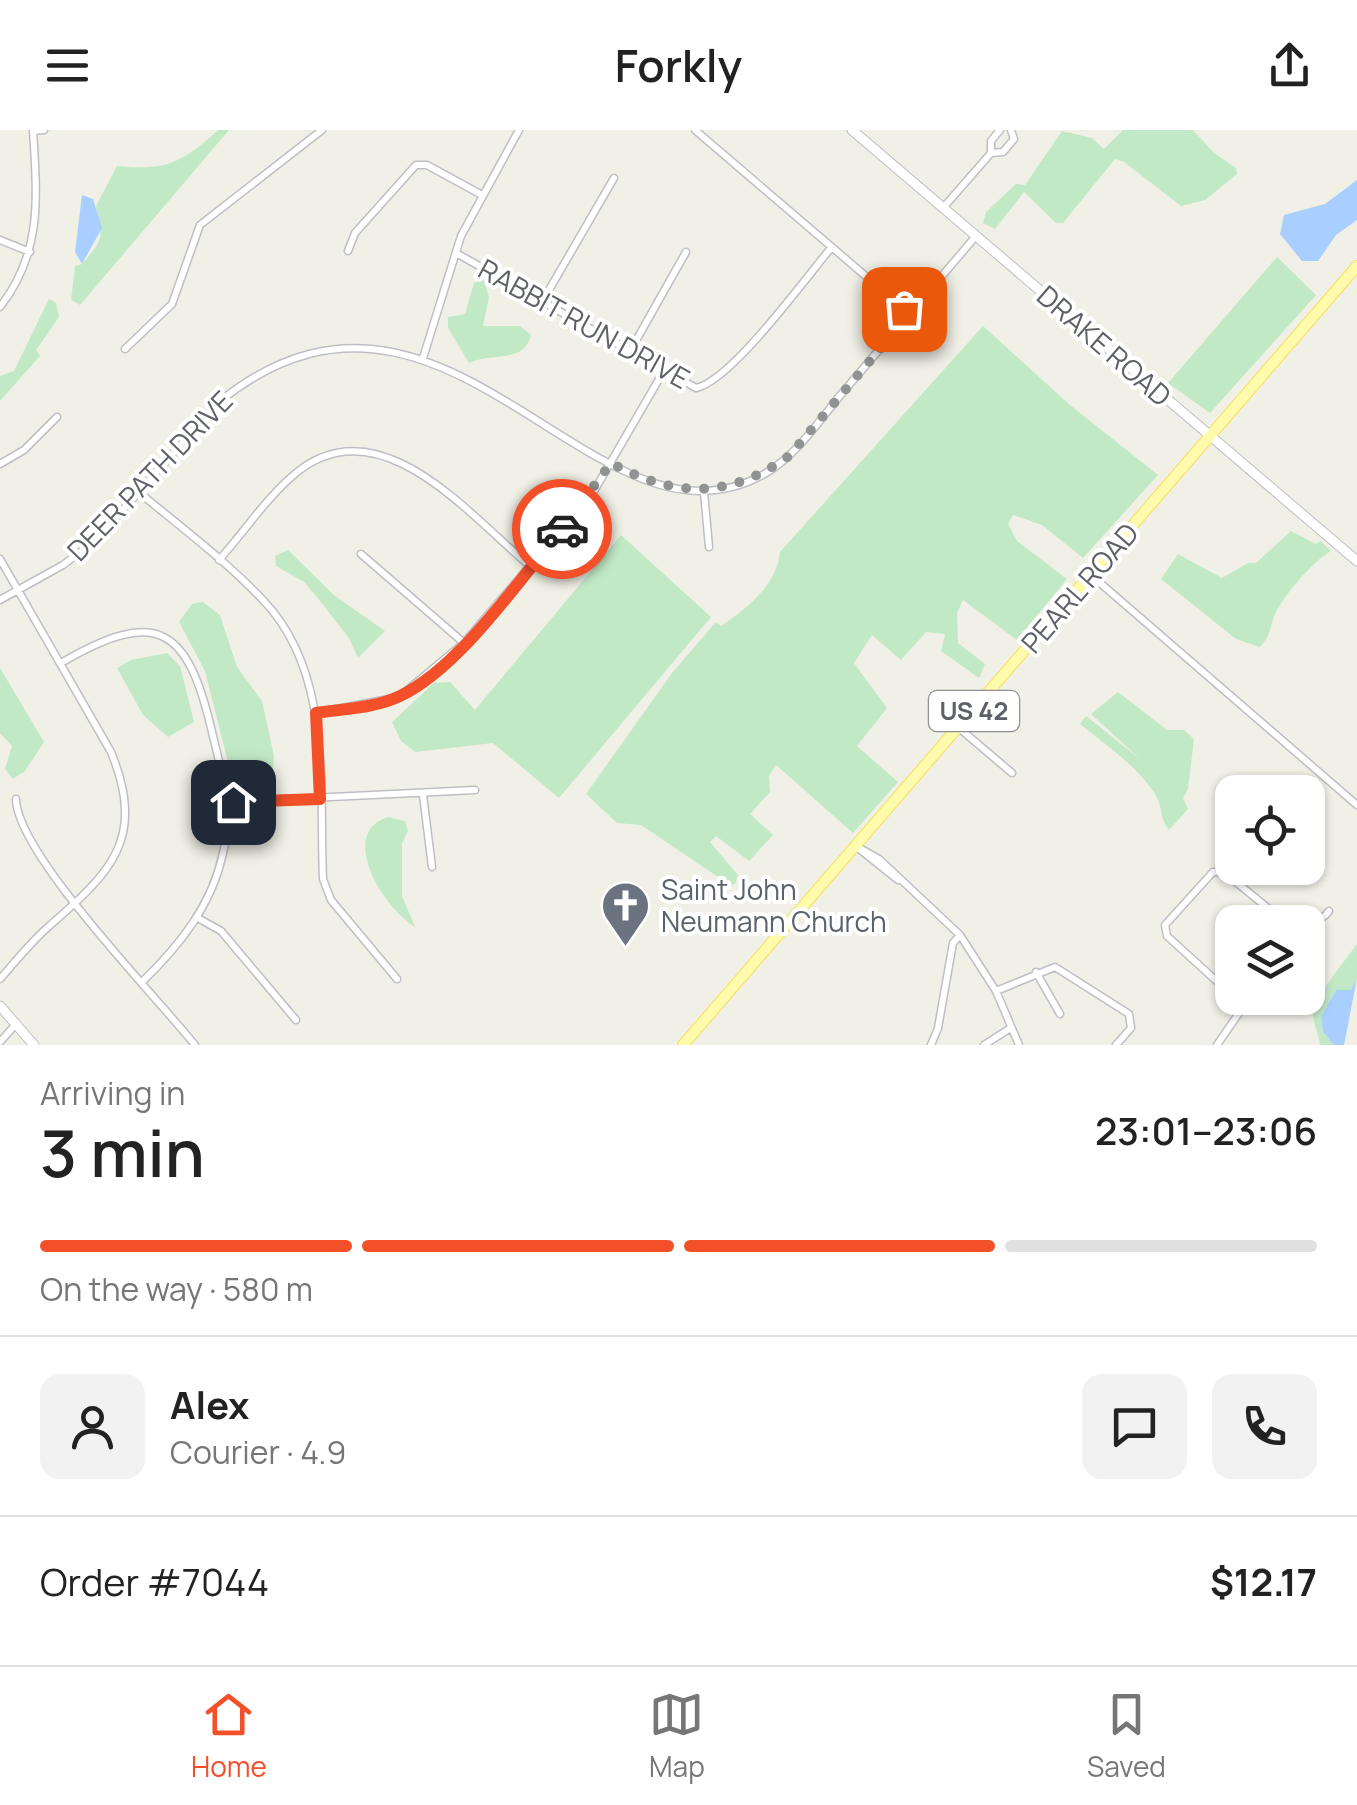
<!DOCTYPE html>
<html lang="en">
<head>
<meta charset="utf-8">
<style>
  :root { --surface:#fff; --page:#f2f2f2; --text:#222; --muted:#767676; --line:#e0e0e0; --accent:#f3502a }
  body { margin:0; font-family:Manrope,sans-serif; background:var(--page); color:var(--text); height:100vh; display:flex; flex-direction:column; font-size:38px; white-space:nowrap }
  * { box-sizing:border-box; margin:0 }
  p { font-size:32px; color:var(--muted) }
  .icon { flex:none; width:55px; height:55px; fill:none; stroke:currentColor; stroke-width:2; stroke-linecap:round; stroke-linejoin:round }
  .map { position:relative; height:915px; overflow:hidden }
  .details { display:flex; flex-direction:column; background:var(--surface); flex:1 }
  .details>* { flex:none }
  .tools { position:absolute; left:1215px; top:645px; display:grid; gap:20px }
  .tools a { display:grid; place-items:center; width:110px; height:110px; border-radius:20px; background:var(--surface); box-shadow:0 2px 8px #0004; font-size:50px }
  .pin { position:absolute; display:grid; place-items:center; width:85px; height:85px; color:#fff; margin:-42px; border-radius:20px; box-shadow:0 5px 15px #0006 }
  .courier { position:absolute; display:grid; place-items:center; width:100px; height:100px; margin:-50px; border:8px solid #f3502a; border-radius:50%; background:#fff; color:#222; box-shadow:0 2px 12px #0007 }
  .headline em { font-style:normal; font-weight:600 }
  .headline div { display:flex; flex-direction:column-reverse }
  .headline { display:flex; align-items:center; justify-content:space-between; height:170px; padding:0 40px }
  h1 { font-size:65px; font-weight:600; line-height:75px }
  .bar { display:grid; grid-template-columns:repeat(4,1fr); gap:15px 10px; align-content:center; height:120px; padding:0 40px }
  .bar i { height:12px; border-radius:8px; background:var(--line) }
  .bar .current { background:var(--accent) }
  .bar p { grid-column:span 4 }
  .line { display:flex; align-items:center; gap:25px; padding:0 40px; border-top:2px solid var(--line) }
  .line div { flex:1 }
  .round { display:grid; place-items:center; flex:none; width:105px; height:105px; border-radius:20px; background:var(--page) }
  header { display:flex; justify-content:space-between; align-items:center; height:130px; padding:0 40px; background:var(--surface); font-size:45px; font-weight:600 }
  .tabs { display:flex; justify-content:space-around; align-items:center; height:140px; border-top:2px solid var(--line); background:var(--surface); font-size:28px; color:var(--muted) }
  .tabs a { display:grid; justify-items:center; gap:5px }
  .tabs .current { color:var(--accent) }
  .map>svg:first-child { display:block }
  .green { fill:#c2e9c6 }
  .water { fill:#a8cfff }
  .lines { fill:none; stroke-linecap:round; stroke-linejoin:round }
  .minor-casing { stroke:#bebfc5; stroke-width:9 }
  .tertiary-casing { stroke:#bebfc5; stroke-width:11 }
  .primary-casing { stroke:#f9de57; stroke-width:12 }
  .minor { stroke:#fff; stroke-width:6 }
  .tertiary { stroke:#fff; stroke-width:9 }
  .primary { stroke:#fffbad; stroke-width:10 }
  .done { stroke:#919393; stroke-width:10; stroke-dasharray:0 18 }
  .route { stroke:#f3502a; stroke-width:12 }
  .labels { text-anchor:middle; stroke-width:8; stroke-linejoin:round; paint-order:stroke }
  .shield { fill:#fff; stroke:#8e9095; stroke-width:2.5 }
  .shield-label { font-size:25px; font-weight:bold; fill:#5e6167 }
  .street-label { font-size:28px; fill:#5e6167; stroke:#fff }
  .worship-label { font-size:28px; fill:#5b616d; stroke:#fff; text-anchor:start }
</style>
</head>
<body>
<header><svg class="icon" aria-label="menu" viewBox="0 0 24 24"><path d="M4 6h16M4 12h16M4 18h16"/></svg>Forkly<svg class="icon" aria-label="share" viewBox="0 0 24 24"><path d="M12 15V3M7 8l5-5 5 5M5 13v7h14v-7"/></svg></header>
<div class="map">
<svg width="1357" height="915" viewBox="0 0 1357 915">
  <rect width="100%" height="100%" fill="#f1f0e6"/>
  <path class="green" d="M218 0H229L80 175 71 170 75 136 82 134C109 104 99 107 96 76L117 36C166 41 182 33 218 0Z
    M1123 0H1193L1214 23 1236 38 1237 44 1205 70 1181 76 1124 32 1115 29 1063 93H1056L1024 62 995 99 983 93 986 82 1016 54 1025 55 1062 1 1092 8 1104 19Z
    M1277 127 1316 165 1210 283 1168 253Z
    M484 149 489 168 483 196H520L531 205C524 234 493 222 469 233L448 198V187L465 184 474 153Z
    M49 169 56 173 59 187 36 220 40 226 0 271V246L14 241Z
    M983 196 1070 275 1158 345 1083 428 1042 395 1013 385 1008 394 1017 411 1067 449 1017 510 963 470 957 483 958 513 985 534 979 548 941 521 945 504 926 502 901 530 872 505 854 533 887 578 857 616 898 652 853 703 776 635 769 646 770 662 750 684 773 705 749 731 716 706 710 712 738 745 735 754 730 755 641 695 617 693 586 664 672 543 716 492 721 496C747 478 777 455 780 422Z
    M1291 401 1316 414 1321 411 1331 421C1313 431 1280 469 1273 489 1269 502 1270 505 1260 517L1236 509 1161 449 1178 424 1222 448 1248 433H1256Z
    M621 405 711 487 559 668 493 613 415 622 401 611 392 592 434 553 450 552 475 580Z
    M288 420 335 466 385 501 358 528 349 508 316 466 304 452 276 436 275 426Z
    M203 472 220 485 237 537 262 571 274 626 271 658 235 660 205 541 179 492 192 474Z
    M167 523 180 536 194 592 168 607 143 585 117 538 131 530Z
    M0 538 44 612 25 641 13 649 5 639 12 616 0 603Z
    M1118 562 1167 600H1184L1194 609 1188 659 1183 668 1188 679 1169 700C1159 688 1163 676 1155 664 1137 636 1106 615 1080 594L1086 586 1140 629 1091 584Z
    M388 687 405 691 408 701 402 713V766L415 797C383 778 337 703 388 687Z
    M1357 814V848L1351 860H1336L1321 887 1323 902 1334 915H1320C1319 904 1313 894 1313 883 1313 869 1347 828 1357 814Z"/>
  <path class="water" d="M1357 50V90L1336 105 1318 131H1302L1280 104 1284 85 1325 74Z
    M82 65 93 69 102 98 82 134 75 122Z
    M1357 848 1344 915H1334L1323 902 1321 887 1336 860H1351Z"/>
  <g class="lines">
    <defs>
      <path id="minor" d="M695 0 910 184
        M33 1 44 0
        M991 23V11L1000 0
        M943 78 991 23 1003 22 1014 9 1011 0
        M0 110 30 122
        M348 121 355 103 416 35H427L482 65
        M456 123 696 258C731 251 804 150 831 118
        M542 172 614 48
        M0 177C43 122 37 66 33 0
        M125 219 172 174 200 95 322 0
        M629 223 686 122
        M423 228 461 106 519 0
        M0 334 24 320 57 287
        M704 362 709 417
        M141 364C182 398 226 431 263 470 333 543 319 657 323 749L331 770 397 849
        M361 424 464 513
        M0 429 111 622C147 710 110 743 47 798 30 813 15 832 0 849
        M219 430C244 402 267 367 296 343 380 274 470 386 530 436
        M1092 446 1357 675
        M0 470 63 435 95 411 219 272C446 88 596 443 766 343 798 324 820 289 844 261 888 210 932 158 976 106
        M61 533C158 476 188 498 212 602 222 643 233 681 223 723 212 775 180 815 143 851
        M316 583 399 567 464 513 594 361 662 244
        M959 598 1012 643
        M423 665 432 737
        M16 669C17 724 155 865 195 915
        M228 672 475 660
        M856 716 879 729 960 805 996 861 1019 915
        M858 718 898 750
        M198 788 221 801 296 890
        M1036 842 1060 884
        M996 861 1055 837 1129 884 1131 898 1116 915
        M1232 865 1167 806 1165 795 1213 742 1225 743 1285 792C1300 792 1320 795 1329 781
        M0 912 16 894
        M931 915 938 898 953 813 960 805
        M984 915 1009 899
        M1217 915 1239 883 1235 868"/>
      <path id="tertiary" d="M852 0 1357 431
        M0 876 34 915"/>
      <path id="primary" d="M683 915 1357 136"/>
    </defs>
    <use href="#minor" class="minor-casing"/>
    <use href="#tertiary" class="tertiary-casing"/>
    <use href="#primary" class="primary-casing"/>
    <use href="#minor" class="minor"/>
    <use href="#tertiary" class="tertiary"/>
    <use href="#primary" class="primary"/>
  </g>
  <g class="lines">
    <path class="done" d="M562 399 611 333C675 368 729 369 789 326L910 184 904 179"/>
    <path class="route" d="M233 672 320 669 316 583C342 579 376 578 400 566 460 537 519 450 562 399"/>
  </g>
  <defs>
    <symbol id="church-pin" viewBox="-11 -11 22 30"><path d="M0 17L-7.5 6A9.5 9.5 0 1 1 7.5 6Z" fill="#6b7280" stroke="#fff"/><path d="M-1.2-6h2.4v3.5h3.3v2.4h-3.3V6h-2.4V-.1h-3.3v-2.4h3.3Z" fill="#fff"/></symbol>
  </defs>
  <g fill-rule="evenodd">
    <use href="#church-pin" x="598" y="748" width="55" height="75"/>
  </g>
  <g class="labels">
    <rect class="shield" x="929" y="561" width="90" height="40" rx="8"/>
    <g class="shield-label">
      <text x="974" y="590">US 42</text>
    </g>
    <g class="street-label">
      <text transform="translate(584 194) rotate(29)" y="10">RABBIT RUN DRIVE</text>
      <text transform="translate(1104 216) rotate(41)" y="10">DRAKE ROAD</text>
      <text transform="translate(150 346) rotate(-46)" y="10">DEER PATH DRIVE</text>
      <text transform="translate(1080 458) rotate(-49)" y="10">PEARL ROAD</text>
    </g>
    <g class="worship-label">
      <text x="661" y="770">Saint John<tspan x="661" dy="32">Neumann Church</tspan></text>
    </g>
  </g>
</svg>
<div class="tools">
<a><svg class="icon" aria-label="locate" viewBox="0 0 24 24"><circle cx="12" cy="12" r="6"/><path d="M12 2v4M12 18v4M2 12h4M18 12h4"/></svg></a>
<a><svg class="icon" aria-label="layers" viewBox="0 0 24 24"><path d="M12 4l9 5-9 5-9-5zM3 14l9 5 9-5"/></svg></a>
</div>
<div class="pin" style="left:904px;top:179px;background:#ea580c"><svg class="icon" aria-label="bag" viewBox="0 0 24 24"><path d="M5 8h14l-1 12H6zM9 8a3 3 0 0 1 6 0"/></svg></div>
<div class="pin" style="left:233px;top:672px;background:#1f2937"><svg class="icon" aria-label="home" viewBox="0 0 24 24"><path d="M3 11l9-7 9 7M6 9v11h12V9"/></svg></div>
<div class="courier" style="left:562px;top:399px"><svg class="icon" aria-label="car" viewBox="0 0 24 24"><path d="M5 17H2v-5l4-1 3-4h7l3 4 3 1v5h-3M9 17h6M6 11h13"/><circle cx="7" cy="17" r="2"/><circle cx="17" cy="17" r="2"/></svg></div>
</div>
<section class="details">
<div class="headline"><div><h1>3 min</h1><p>Arriving in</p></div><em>23:01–23:06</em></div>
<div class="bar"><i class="current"></i><i class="current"></i><i class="current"></i><i></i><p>On the way · 580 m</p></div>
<div class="line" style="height:180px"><a class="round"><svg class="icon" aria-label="person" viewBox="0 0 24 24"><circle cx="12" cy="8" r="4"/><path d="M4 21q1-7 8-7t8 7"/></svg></a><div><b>Alex</b><p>Courier · 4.9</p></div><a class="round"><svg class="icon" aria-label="chat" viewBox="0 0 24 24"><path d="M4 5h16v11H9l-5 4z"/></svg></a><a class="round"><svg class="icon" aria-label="phone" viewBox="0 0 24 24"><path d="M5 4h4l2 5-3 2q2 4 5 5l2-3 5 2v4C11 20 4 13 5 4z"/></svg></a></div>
<div class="line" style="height:130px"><div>Order #7044</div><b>$12.17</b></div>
</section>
<nav class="tabs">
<a class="current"><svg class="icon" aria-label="home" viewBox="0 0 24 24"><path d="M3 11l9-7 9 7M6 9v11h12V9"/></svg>Home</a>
<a><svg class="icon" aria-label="map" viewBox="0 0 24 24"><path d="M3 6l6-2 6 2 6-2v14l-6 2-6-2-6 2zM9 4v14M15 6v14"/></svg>Map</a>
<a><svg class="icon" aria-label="saved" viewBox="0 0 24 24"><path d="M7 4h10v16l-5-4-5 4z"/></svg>Saved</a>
</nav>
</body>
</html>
